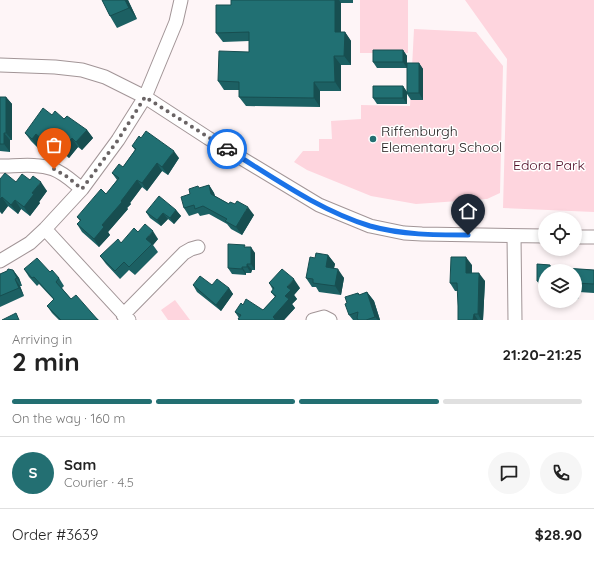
<!DOCTYPE html>
<html lang="en">
<head>
<meta charset="utf-8">
<style>
  :root { --surface:#fff; --page:#f6f6f6; --text:#222; --muted:#767676; --line:#e0e0e0; --accent:#236f72 }
  body { margin:0; font-family:Quicksand,sans-serif; background:var(--page); color:var(--text); height:100vh; display:flex; flex-direction:column; font-size:15px; white-space:nowrap }
  * { box-sizing:border-box; margin:0 }
  p { font-size:13px; color:var(--muted) }
  .icon { flex:none; width:22px; height:22px; fill:none; stroke:currentColor; stroke-width:2; stroke-linecap:round; stroke-linejoin:round }
  .map { position:relative; height:320px; overflow:hidden }
  .details { display:flex; flex-direction:column; background:var(--surface); flex:1 }
  .details>* { flex:none }
  .controls { position:absolute; left:538px; top:212px; display:grid; gap:8px }
  .controls a { display:grid; place-items:center; width:44px; height:44px; border-radius:50%; background:var(--surface); box-shadow:0 2px 6px #0003; font-size:20px }
  .pin { position:absolute; display:grid; place-items:center; width:34px; height:34px; color:#fff; margin:-41px -17px; border-radius:50% 50% 50% 0; rotate:-45deg; box-shadow:0 0 4px #0007 }
  .pin .icon { rotate:45deg }
  .courier { position:absolute; display:grid; place-items:center; width:40px; height:40px; margin:-20px; border:3px solid #1a73e8; border-radius:50%; background:#fff; color:#222; box-shadow:0 1px 5px #0007 }
  .overview em { font-style:normal; font-weight:700 }
  .overview div { display:flex; flex-direction:column-reverse }
  .overview { display:flex; align-items:center; justify-content:space-between; height:68px; padding:0 12px }
  h1 { font-size:26px; font-weight:700; line-height:30px }
  .bar { display:grid; grid-template-columns:repeat(4,1fr); gap:6px 4px; align-content:center; height:48px; padding:0 12px }
  .bar i { height:5px; border-radius:3px; background:var(--line) }
  .bar .on { background:var(--accent) }
  .bar p { grid-column:span 4 }
  .line { display:flex; align-items:center; gap:10px; padding:0 12px; border-top:1px solid var(--line) }
  .line div { flex:1 }
  .round { display:grid; place-items:center; flex:none; width:42px; height:42px; border-radius:21px; background:var(--page) }
  .map>svg:first-child { display:block }
  .green { fill:#fed5de }
  .lines { fill:none; stroke-linecap:round; stroke-linejoin:round }
  .minor-casing { stroke:#a29597; stroke-width:15 }
  .minor { stroke:#fff; stroke-width:13 }
  .wall { fill:#1c6063 }
  .shaded-wall { fill:#174e50 }
  .building { fill:#217073; stroke:#174e50 }
  .done { stroke:#6a6465; stroke-width:4; stroke-dasharray:0 7.2 }
  .route { stroke:#1a73e8; stroke-width:5 }
  .poi-dot { fill:#236f72; stroke:#fff; stroke-width:1.5 }
  .labels { text-anchor:middle; stroke-width:3; stroke-linejoin:round; paint-order:stroke }
  .poi-label { font-size:14px; fill:#1b1617; stroke:#fff; text-anchor:start }
  .park-label { font-size:14px; fill:#4f0d26; stroke:#fff }
</style>
</head>
<body>
<div class="map">
<svg width="594" height="320" viewBox="0 0 594 320">
  <rect width="100%" height="100%" fill="#fef5f7"/>
  <path class="green" d="M360 0H408V53H360Z
    M465 0H594V212L503 208 507 59Z
    M414 29 476 32 503 66 500 193 487 199 416 204 371 196 307 170 294 162 303 151H319V139H332L331 121 361 119V105L410 106Z
    M175 300 190 320H168L161 310Z"/>
  <g class="lines">
    <defs>
      <path id="minor" d="M0 65 55 67 82 70 105 77 145 97 208 138 319 205 370 226 404 233 422 234 545 236
        M0 166C17 166 37 163 53 169 64 173 73 182 82 189
        M45 229 129 320
        M514 236 515 320
        M575 237H594
        M0 261 30 243 45 229 82 189 118 140 145 97 176 22 181 0
        M123 315 184 253 191 249 198 247
        M313 320 324 317 330 320"/>
    </defs>
    <use href="#minor" class="minor-casing"/>
    <use href="#minor" class="minor"/>
  </g>
  <path class="wall" d="M102 0H128L137 19 117 28 110 16Z
    M231 0H353V3H341V32H345L351 41V65H341V91H320V107L246 106 239 97V90H224L218 81 249 52V41L223 42 216 33 231 5Z
    M403 50 407 56V63H419L423 69V100H411L407 94V104H377L373 98 403 86 407 92V68H377L373 62Z
    M0 97H6L12 104V140H10V152L0 151Z
    M52 115 64 119 87 130 93 138 82 150 78 147 69 158 64 154 63 155 52 146 50 149 42 143 38 148 31 141 25 133Z
    M132 146 179 158 168 175 162 171 147 191 142 187 130 203 131 204 127 208 128 209 108 232 110 235 99 247 82 232 77 224 80 221 77 217 106 194 117 180 112 173 123 167 135 150Z
    M0 179 16 182 30 180 47 191 39 202 40 203 30 216 21 209 18 214 8 206 2 214 0 212Z
    M209 185 214 193 215 196 229 204 254 215 242 235 231 229 227 224 209 214 200 216 198 213 189 216 184 208 190 194 200 188Z
    M176 210 181 216 174 224 168 219 161 226 150 218 146 212Z
    M138 232 158 239 153 245 158 252 135 275 129 270 120 279 106 264 100 256Z
    M246 247 255 253V270H252L251 273H246V275L232 274 228 268Z
    M328 255 335 264 334 268 344 278 341 295 319 292 316 287H312L306 278 315 258Z
    M537 264 550 265 552 268 594 270V293L579 292 578 299H575V271H545V290H543L537 281Z
    M472 265V273L485 281 483 320H458V291H455L450 283Z
    M24 269 50 272 59 278 64 286 62 288 71 299 99 320H59L52 313 47 306 54 300 39 284 37 286 29 277Z
    M13 270 19 278 22 286H20L24 296 0 307V274L7 271Z
    M269 283 300 288 294 295 297 299 292 304 295 308 284 320H239L238 319 239 318 235 312 243 305 263 310 275 297 271 292 273 290Z
    M193 285H212L229 288 233 294 221 311 197 292Z
    M367 292 374 301 380 320H353L349 315 347 303 358 293 360 295Z"/>
  <path class="shaded-wall" d="M125 0H128L137 19 129 8Z
    M335 0H339L341 3V41L335 32Z
    M345 32 351 41V65L344 56Z
    M403 50 407 56V68L403 62Z
    M334 56 341 65V91L335 82Z
    M419 63 423 69V100L419 93Z
    M314 82 320 91V107L314 98Z
    M403 86 407 92V104L403 98Z
    M6 97 12 104V140L6 133Z
    M87 130 93 138 82 150 76 142Z
    M4 133 10 140V152L4 144Z
    M36 134 42 143 38 148 32 139Z
    M46 138 52 146 50 149 44 141Z
    M72 138 78 147 69 158 63 149Z
    M174 151 179 158 168 175 162 167Z
    M157 163 162 171 147 191 142 183Z
    M137 180 142 187 130 203 131 204 127 208 128 209 108 232 110 235 99 247 94 239 102 225 121 201Z
    M41 182 47 191 39 202 40 203 30 216 24 207 32 193Z
    M209 185 214 193 217 202 211 194Z
    M2 197 8 206 2 214 0 210V199Z
    M15 200 21 209 18 214 11 205Z
    M248 207 254 215 242 235 236 227Z
    M176 210 181 216 174 224 170 218Z
    M163 213 168 219 161 226 157 220Z
    M153 231 158 239 153 245 146 239Z
    M251 247 255 253V270L251 264Z
    M328 255 335 264 332 276 326 267Z
    M466 257 472 265 471 281 466 273Z
    M247 264 252 270 251 273 247 267Z
    M242 267 246 273V275L242 269Z
    M338 269 344 278 341 295 335 286Z
    M13 270 19 278 22 286 17 278Z
    M479 273 485 281 483 320H481L478 314Z
    M15 279 20 286 24 296 19 288Z
    M294 279 300 288 294 295 297 299 292 304 295 308 284 320H275L273 317 285 296 287 287Z
    M575 286 579 292 578 299 575 295Z
    M229 288 233 294 221 311 216 305Z
    M367 292 374 301 380 320H378L375 317Z
    M474 314 478 320H473Z"/>
  <path class="building" d="M102 0H125L129 8 110 16Z
    M231 0H335V32H345L344 56H334L335 82H314V98L239 97V82L218 81 219 51 249 52V32L216 33V5H231Z
    M373 50H403V62H373Z
    M407 63H419V93H407Z
    M373 86H403V98H373Z
    M0 97H6V133H4V144H0Z
    M43 108 52 115 55 111 64 119 67 116 87 130 76 142 72 138 63 149 58 145 57 147 46 138 44 141 36 134 32 139 25 133Z
    M146 131 174 151 162 167 157 163 142 183 137 180 125 196 121 201 122 202 102 225 104 227 94 239 77 224 81 220 77 217 101 189 106 194 119 178 112 173 119 164 123 167 136 149 132 146 139 136 141 138Z
    M5 173 16 182 22 174 30 180 33 176 41 182 32 193 34 194 24 207 15 200 11 205 2 197 0 199V179Z
    M209 185 211 194 229 204 230 202 235 204 237 201 248 207 236 227 225 221 227 219 203 206 195 209 194 205 184 208 181 197 190 194 189 189 198 186 199 188Z
    M159 196 176 210 170 218 163 213 157 220 146 212Z
    M145 224 153 231 146 239 152 244 129 267 124 262 115 271 100 256 118 239 121 243 134 228 138 232Z
    M228 244 245 245 244 247H251V264H247V267H242V269L228 268Z
    M316 253 328 255 326 267 338 269 335 286 313 283V279L306 278 310 257 315 258Z
    M451 257H466V273H479L478 314H474L473 320H458V306L457 283H450Z
    M37 258 50 272 52 270 59 278 56 282 71 299 76 295 98 320H61L47 306 54 299 34 277 32 278 24 269Z
    M537 264 550 265V267L594 270V284L575 283V271H545V282L537 281Z
    M8 269 13 270 17 278 15 279 19 288 0 296V274L7 271Z
    M282 269 294 279 287 287 291 290 285 296 289 299 273 317 275 319V320H240L238 319 241 315 235 312 241 303 243 305 246 299 263 310 276 296 271 292 274 288 269 283Z
    M200 276 212 285 217 279 229 288 216 305 193 285Z
    M367 292 375 317 366 320H358L357 318 358 312 349 315 345 304 347 303 345 297 358 293 359 295Z
    M16 313 19 320H2Z"/>
  <g class="lines">
    <path class="done" d="M54 169 66 176 82 189 118 140 145 97 227 149"/>
    <path class="route" d="M227 149C273 177 318 210 370 226 402 235 435 235 468 235"/>
  </g>
  <circle class="poi-dot" cx="373" cy="139" r="4"/>
  <g class="labels">
    <g class="poi-label">
      <text x="381" y="136">Riffenburgh<tspan x="381" dy="16">Elementary School</tspan></text>
    </g>
    <g class="park-label">
      <text x="549" y="170">Edora Park</text>
    </g>
  </g>
</svg>
<div class="controls">
<a><svg class="icon" aria-label="locate" viewBox="0 0 24 24"><circle cx="12" cy="12" r="6"/><path d="M12 2v4M12 18v4M2 12h4M18 12h4"/></svg></a>
<a><svg class="icon" aria-label="layers" viewBox="0 0 24 24"><path d="M12 4l9 5-9 5-9-5zM3 14l9 5 9-5"/></svg></a>
</div>
<div class="pin" style="left:54px;top:169px;background:#ea580c"><svg class="icon" aria-label="bag" viewBox="0 0 24 24"><path d="M5 8h14l-1 12H6zM9 8a3 3 0 0 1 6 0"/></svg></div>
<div class="pin" style="left:468px;top:235px;background:#1f2937"><svg class="icon" aria-label="home" viewBox="0 0 24 24"><path d="M3 11l9-7 9 7M6 9v11h12V9"/></svg></div>
<div class="courier" style="left:227px;top:149px"><svg class="icon" aria-label="car" viewBox="0 0 24 24"><path d="M5 17H2v-5l4-1 3-4h7l3 4 3 1v5h-3M9 17h6M6 11h13"/><circle cx="7" cy="17" r="2"/><circle cx="17" cy="17" r="2"/></svg></div>
</div>
<section class="details">
<div class="overview"><div><h1>2 min</h1><p>Arriving in</p></div><em>21:20–21:25</em></div>
<div class="bar"><i class="on"></i><i class="on"></i><i class="on"></i><i></i><p>On the way · 160 m</p></div>
<div class="line" style="height:72px"><b class="round" style="background:var(--accent);color:#fff">S</b><div><b>Sam</b><p>Courier · 4.5</p></div><a class="round"><svg class="icon" aria-label="chat" viewBox="0 0 24 24"><path d="M4 5h16v11H9l-5 4z"/></svg></a><a class="round"><svg class="icon" aria-label="phone" viewBox="0 0 24 24"><path d="M5 4h4l2 5-3 2q2 4 5 5l2-3 5 2v4C11 20 4 13 5 4z"/></svg></a></div>
<div class="line" style="height:52px"><div>Order #3639</div><b>$28.90</b></div>
</section>
</body>
</html>
